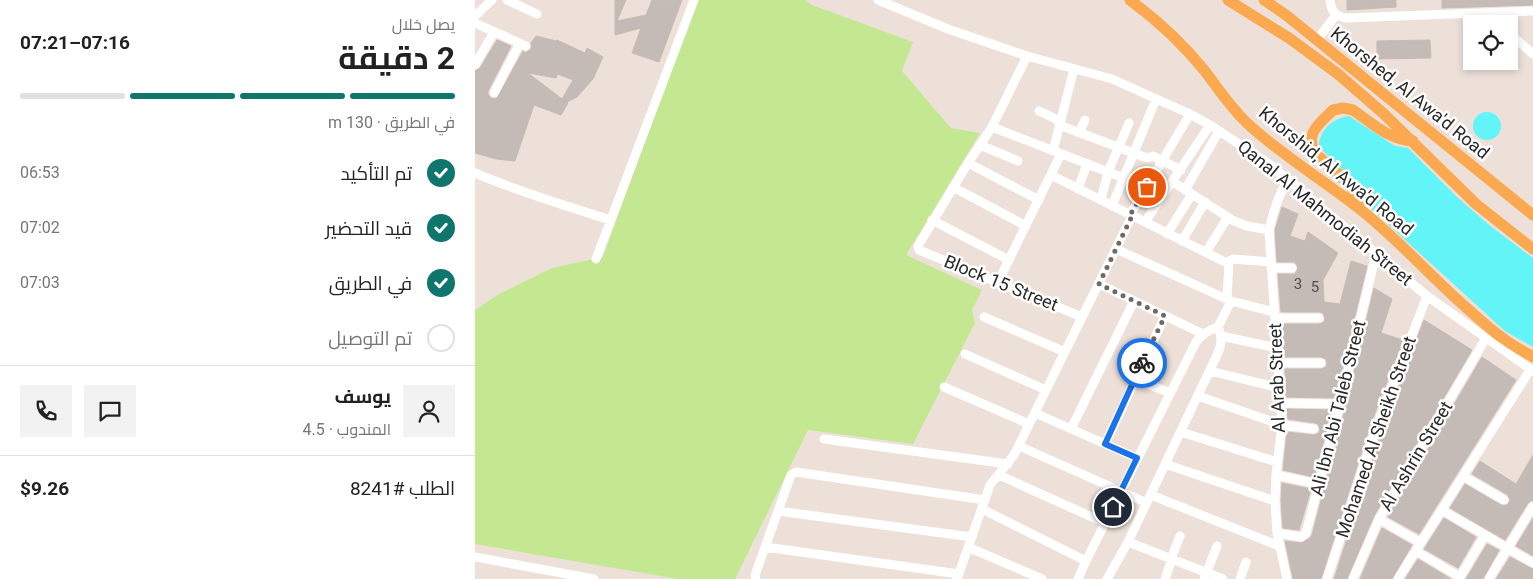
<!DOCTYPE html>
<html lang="ar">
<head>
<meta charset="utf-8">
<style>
  :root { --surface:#fff; --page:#f2f2f2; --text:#222; --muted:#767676; --line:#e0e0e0; --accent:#0f766e }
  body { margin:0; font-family:Roboto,Cairo,sans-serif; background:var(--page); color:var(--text); direction:rtl; height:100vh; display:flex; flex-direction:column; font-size:19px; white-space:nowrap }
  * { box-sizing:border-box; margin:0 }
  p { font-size:16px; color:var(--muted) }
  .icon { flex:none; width:28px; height:28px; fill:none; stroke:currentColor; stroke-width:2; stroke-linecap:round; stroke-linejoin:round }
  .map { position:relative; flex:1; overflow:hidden; direction:ltr }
  .side { display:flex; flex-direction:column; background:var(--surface); width:475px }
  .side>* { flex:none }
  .tools { position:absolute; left:988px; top:15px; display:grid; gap:10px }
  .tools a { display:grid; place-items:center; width:55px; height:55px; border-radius:0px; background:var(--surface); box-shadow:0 2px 8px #0003; font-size:25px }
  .pin { position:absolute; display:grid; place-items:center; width:42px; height:42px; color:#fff; margin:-21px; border:2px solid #fff; border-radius:50%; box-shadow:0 1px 5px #0007 }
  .courier { position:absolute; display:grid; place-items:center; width:50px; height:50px; margin:-25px; border:4px solid #1a73e8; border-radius:50%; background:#fff; color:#222; box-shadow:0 1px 6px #0007 }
  .head em { font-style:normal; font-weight:700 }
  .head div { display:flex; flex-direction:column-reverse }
  .head { display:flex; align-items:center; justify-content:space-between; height:85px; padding:0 20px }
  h1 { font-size:32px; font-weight:700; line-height:38px }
  .bar { display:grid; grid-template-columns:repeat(4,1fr); gap:8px 5px; align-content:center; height:60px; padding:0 20px }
  .bar i { height:6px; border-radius:4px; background:var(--line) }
  .bar .on { background:var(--accent) }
  .bar p { grid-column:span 4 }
  .line { display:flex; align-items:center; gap:12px; padding:0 20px; border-top:1px solid var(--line) }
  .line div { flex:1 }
  .round { display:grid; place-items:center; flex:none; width:52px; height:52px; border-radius:0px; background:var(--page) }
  ol { padding:0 20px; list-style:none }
  li { display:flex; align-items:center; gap:15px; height:55px }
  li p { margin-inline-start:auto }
  li .icon { padding:5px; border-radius:50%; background:var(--accent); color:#fff; stroke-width:4 }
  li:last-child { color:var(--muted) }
  li i { width:28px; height:28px; border:2px solid var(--line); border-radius:50% }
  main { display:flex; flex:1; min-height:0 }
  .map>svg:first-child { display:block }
  .green { fill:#c4e891 }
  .water { fill:#63f4f7 }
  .building { fill:#c4bab6; stroke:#c8bbb3; fill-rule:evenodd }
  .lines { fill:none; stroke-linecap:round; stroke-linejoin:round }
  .minor { stroke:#fff; stroke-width:9 }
  .major { stroke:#fba950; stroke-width:11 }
  .done { stroke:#6e6967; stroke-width:5; stroke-dasharray:0 9 }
  .route { stroke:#1a73e8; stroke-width:6 }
  .labels { text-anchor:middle; stroke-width:5; stroke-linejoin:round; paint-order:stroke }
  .number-label { font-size:15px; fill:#504d4c }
  .street-label { font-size:18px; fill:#292929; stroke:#fff }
</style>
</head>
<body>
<main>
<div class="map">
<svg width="1058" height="579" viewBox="0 0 1058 579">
  <rect width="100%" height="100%" fill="#ede0d9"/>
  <path class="green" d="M222 0H330L337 5 438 42 427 71 476 128 505 133 431 255 507 290 497 310 500 323 438 444 333 430 260 579H203L0 544V310L24 294 77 268 128 257Z"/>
  <path class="water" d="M998 126a14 14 0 1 1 28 0a14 14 0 1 1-28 0Z
    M874 116 920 146 933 148 982 197 1014 225 1058 258V347L1030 331 893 206 885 186 844 147C844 130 858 118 874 116Z"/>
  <path class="building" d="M140 0H151L142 21 171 15 177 0H207L184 62 157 53 166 28 140 35Z
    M872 0H921V7L872 10Z
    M967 0H1058V5L967 8Z
    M61 36 81 41 82 40 110 53 112 48 128 57 118 79 102 97 92 102 93 103 86 115 59 105 40 161 21 159 0 153V71L5 68 22 40 36 46 13 91V94L16 98H22L48 51 50 53 56 49V43ZM53 73 81 78 83 74 98 80 87 99Z
    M955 40 956 58 902 59V41Z
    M807 207 823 214 815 236 830 241 833 232 863 253 848 280 849 302 865 304 876 261 892 266 860 398 811 397 810 369H846L851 367 852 363 851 359 846 357H809L807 324H844L849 322 850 318 848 313 844 312H806L803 274H820L823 268 820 262H802L800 230Z
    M899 288 917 299 906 333 928 340 895 426 846 579H818L810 541 827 543 835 538 837 535 871 406Z
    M949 320 997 350 899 516 872 579H859L907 430Z
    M1007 357 1041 380 944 534 913 517Z
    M812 409 857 410 839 477 808 470 812 432 839 435 844 433 845 429 843 424 840 423 813 419Z
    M1058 455V500L1053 503 1030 540 975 508 990 484 1026 505H1032L1035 501 1033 495 997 474 1005 461 1041 484Z
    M807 483 836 489 824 530 808 528 806 501Z
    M969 518 1001 537 983 568 949 549Z
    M1058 518V556L1041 546Z
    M907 528 937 545 917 579H885Z
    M1012 544 1024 550 1008 579H991Z
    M1035 557 1058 569V579H1021Z
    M943 559 976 579H930Z"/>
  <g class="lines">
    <path class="minor" d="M32 0 62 14
      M403 0 473 29 552 56 637 79 715 114 735 125 793 163 952 296 1058 371
      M855 0C856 11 860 16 871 18L1058 11
      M1010 13 1023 24
      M0 16 17 0
      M0 23 51 46
      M1034 33 1058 54
      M842 40 861 15
      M552 56 517 127 493 163 443 246 444 250 607 317
      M0 65 19 32
      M19 93 45 43
      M564 111 585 121
      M584 125 672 158 678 156 706 170
      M517 127 672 187
      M604 133 610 120
      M505 145 543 161
      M578 151 599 69
      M493 163 564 200
      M0 173C44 192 90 205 135 220
      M576 175 750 262H753L758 259 796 262
      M698 182 759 221 772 226 794 230
      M478 187 551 226
      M603 189 612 164
      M710 190 744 131
      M626 200 633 172 654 123
      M637 206 681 99
      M655 215 715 114
      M457 220 534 260
      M670 222 735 125
      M692 234 717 194
      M707 241 730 202
      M641 249 756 301 799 312
      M731 252 753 217
      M121 259 219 0
      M796 268H817
      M523 282 586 154
      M624 284 728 334
      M752 299 754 262
      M509 317 590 352
      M800 318H844
      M746 336 802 348
      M490 354 571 390
      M803 363H846
      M735 371 805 388
      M660 379 695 393
      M469 387 554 424
      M723 396 807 425 839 429
      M806 403 865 404
      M560 413 662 458
      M596 429 659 301
      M706 432 802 462
      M349 439 533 464
      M630 444 690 316
      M544 446 672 503
      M690 464 800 501
      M524 475 630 523
      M801 475 843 484
      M988 476 1029 500
      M676 495 804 546
      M507 509 611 561
      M967 510 1058 563
      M303 511 497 537
      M904 519 946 543
      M802 533 826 537 831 533 865 404 901 254
      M653 542 748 579
      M290 547 484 574
      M493 547 567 579
      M941 551 985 577 1010 535
      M0 557 119 579
      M696 559 705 536
      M281 579 280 575 316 475 321 472 510 500
      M482 579 515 485 539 455 657 216
      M603 579 611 561 721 342C728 334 733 330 743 327
      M632 579 653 542 743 353C747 343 747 337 743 327L756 301
      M690 579 697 559
      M729 579 742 546
      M765 579 771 562
      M812 579 802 533 800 501 801 475 807 425 794 230C798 211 804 195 813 179
      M852 579 901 428 952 296
      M878 579 904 519 1011 338
      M923 579 1055 370
      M1014 579 1058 506"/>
    <path class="major" d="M655 0C682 20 708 44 729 70 743 88 755 107 772 123 807 156 849 180 886 210 925 241 957 278 994 310 1005 320 1017 331 1029 339 1038 346 1048 351 1058 357
      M753 0 814 38 863 74 909 114 1001 204 1058 249
      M789 0 811 15 1058 215
      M886 210C882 185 858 170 841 154 828 134 845 123 858 110L868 108 878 110C897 123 914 140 938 141"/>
  </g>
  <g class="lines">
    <path class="done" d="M667 363 690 316 624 284 657 216 655 215 672 187"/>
    <path class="route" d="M638 507 662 458 630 444 667 363"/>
  </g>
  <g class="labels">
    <g class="number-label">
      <text x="823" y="289">3</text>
      <text x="840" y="292">5</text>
    </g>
    <g class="street-label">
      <text transform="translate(935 93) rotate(39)" y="6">Khorshed, Al Awa'd Road</text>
      <text transform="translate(861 171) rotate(39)" y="6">Khorshid, Al Awa'd Road</text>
      <text transform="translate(850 213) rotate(39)" y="6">Qanal Al Mahmodiah Street</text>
      <text transform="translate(526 283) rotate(22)" y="6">Block 15 Street</text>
      <text transform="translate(802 378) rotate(-92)" y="6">Al Arab Street</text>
      <text transform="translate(863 408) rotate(-76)" y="6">Ali Ibn Abi Taleb Street</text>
      <text transform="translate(901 437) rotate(-71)" y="6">Mohamed Al Sheikh Street</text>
      <text transform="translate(941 456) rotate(-59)" y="6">Al Ashrin Street</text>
    </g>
  </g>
</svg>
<div class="tools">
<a><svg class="icon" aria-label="locate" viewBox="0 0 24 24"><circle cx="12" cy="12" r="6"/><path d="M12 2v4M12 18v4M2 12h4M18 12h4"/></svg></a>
</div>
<div class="pin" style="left:672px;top:187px;background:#ea580c"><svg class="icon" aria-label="bag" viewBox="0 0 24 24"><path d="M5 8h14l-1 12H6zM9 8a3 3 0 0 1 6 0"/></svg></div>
<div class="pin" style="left:638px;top:507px;background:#1f2937"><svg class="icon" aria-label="home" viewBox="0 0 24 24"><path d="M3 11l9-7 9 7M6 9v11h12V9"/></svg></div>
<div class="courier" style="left:667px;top:363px"><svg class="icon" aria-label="bike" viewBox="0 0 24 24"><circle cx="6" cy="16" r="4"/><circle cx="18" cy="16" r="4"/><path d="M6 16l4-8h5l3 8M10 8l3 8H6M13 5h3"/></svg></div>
</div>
<section class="side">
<div class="head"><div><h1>2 دقيقة</h1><p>يصل خلال</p></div><em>07:16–07:21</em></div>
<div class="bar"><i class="on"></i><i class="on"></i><i class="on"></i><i></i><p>في الطريق · 130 m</p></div>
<ol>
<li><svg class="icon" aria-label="check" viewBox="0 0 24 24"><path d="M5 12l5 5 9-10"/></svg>تم التأكيد<p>06:53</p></li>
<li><svg class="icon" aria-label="check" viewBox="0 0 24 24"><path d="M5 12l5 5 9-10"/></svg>قيد التحضير<p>07:02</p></li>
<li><svg class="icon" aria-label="check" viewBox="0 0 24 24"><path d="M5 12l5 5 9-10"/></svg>في الطريق<p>07:03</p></li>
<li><i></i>تم التوصيل</li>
</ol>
<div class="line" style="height:90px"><a class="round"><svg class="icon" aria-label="person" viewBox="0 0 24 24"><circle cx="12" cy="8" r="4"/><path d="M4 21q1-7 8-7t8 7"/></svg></a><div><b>يوسف</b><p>المندوب · 4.5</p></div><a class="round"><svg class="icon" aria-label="chat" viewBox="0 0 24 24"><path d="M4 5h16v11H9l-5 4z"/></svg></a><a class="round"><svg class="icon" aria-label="phone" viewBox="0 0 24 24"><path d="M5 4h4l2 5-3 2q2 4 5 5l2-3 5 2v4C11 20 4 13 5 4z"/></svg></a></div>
<div class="line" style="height:65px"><div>الطلب #8241</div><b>$9.26</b></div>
</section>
</main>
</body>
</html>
